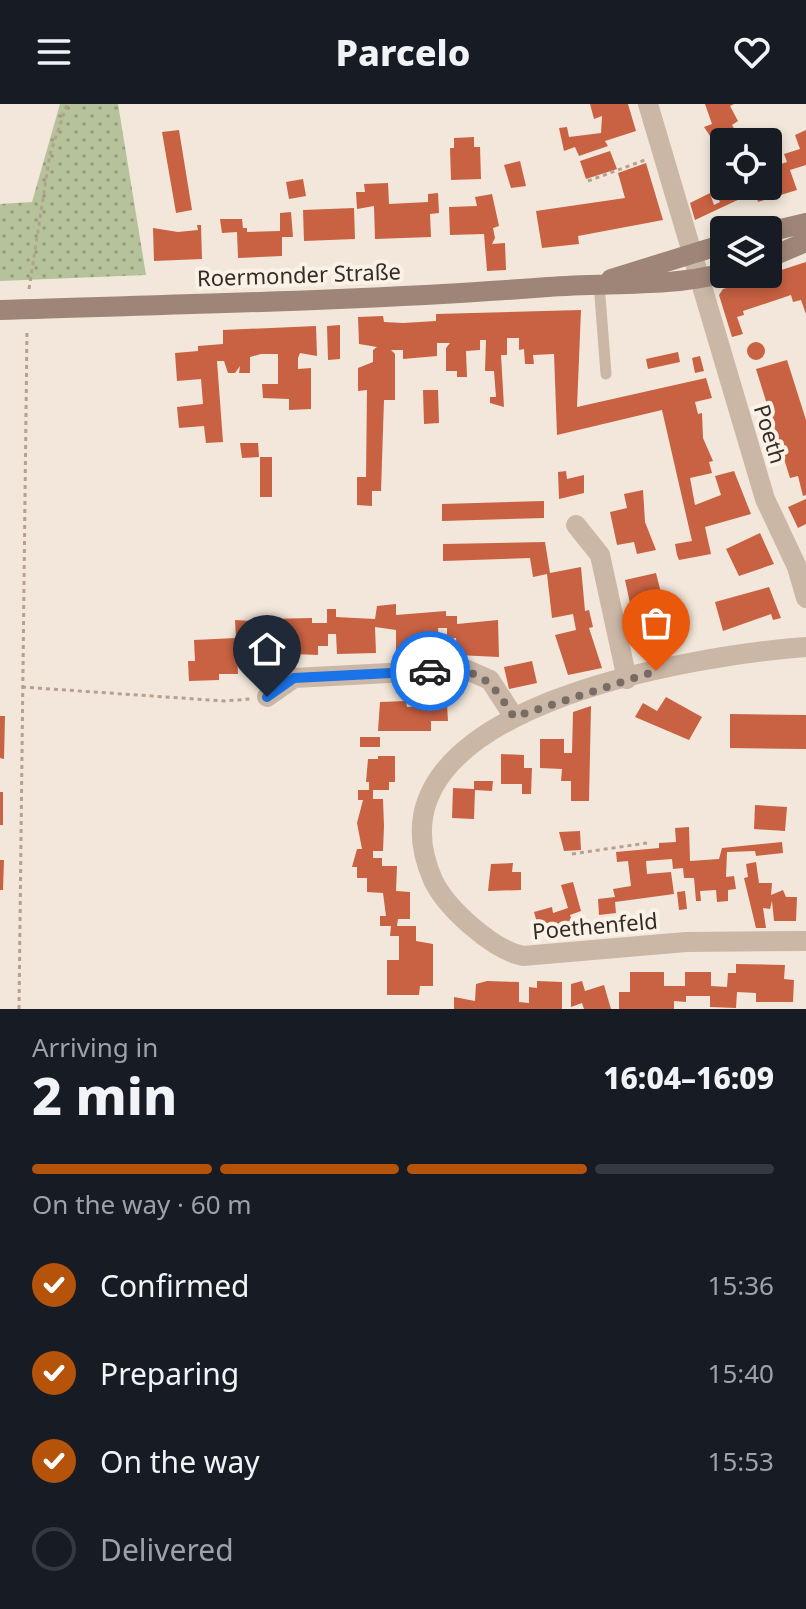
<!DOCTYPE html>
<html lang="en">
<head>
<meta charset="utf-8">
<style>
  :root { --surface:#171b24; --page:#242831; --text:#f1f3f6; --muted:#9ea1a6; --line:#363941; --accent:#b45309 }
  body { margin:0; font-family:"Noto Sans",sans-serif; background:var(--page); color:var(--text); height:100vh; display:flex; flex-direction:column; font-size:30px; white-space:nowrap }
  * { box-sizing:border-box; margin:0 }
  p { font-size:26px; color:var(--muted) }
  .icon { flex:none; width:44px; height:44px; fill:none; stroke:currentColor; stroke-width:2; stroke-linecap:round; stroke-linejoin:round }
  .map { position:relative; height:905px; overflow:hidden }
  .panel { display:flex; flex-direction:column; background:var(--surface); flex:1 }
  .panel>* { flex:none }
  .buttons { position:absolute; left:710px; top:24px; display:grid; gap:16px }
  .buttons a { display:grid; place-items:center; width:72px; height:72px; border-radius:8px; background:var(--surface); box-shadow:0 4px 12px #0003; font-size:40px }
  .pin { position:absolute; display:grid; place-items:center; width:68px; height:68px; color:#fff; margin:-82px -34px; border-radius:50% 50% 50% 0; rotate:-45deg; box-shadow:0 0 8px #0007 }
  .pin .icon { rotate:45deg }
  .courier { position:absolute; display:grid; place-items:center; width:80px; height:80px; margin:-40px; border:6px solid #1a73e8; border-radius:50%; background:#fff; color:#222; box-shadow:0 2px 10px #0007 }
  .summary em { font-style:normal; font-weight:800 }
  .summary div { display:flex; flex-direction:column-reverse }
  .summary { display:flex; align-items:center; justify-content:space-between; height:136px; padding:0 32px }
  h1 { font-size:52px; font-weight:800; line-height:60px }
  .bar { display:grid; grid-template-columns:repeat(4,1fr); gap:12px 8px; align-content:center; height:96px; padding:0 32px }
  .bar i { height:10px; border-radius:6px; background:var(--line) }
  .bar .on { background:var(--accent) }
  .bar p { grid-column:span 4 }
  ol { padding:0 32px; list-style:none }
  li { display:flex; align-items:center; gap:24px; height:88px }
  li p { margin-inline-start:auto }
  li .icon { padding:8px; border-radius:50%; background:var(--accent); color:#fff; stroke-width:4 }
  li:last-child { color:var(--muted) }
  li i { width:44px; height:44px; border:4px solid var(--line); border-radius:50% }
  header { display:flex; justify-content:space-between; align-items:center; height:104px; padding:0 32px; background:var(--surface); font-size:36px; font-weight:800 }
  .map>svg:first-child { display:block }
  .grass { fill:url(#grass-dots) }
  .building { fill:#c96242 }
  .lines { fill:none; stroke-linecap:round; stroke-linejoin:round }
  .path { stroke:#b6a090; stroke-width:3; stroke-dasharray:4 4; stroke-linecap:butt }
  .service { stroke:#cbb7a6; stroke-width:11 }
  .minor { stroke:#cbb7a6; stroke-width:20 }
  .secondary { stroke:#9e8577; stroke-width:20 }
  .done { stroke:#786d66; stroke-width:8; stroke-dasharray:0 14.4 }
  .route { stroke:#1a73e8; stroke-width:10 }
  .labels { text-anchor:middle; stroke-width:8; stroke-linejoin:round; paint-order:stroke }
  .street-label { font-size:22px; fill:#362c27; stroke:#faf1e7 }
</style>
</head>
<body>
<header><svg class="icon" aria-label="menu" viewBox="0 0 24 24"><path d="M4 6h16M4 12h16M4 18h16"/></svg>Parcelo<svg class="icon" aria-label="heart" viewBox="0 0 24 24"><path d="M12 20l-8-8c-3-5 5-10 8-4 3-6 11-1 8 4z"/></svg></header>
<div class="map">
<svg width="806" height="905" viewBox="0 0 806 905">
  <defs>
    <pattern id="grass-dots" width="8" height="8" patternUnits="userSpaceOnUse" patternTransform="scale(2)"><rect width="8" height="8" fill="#b5c29a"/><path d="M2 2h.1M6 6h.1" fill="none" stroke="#949e7e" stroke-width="1.8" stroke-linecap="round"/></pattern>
  </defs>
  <rect width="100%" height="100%" fill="#f2e7da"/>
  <path class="grass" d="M60 0H118L146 171 0 177V100L32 98Z"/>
  <path class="building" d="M590 0H628L636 27 605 37 608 42 579 52 575 43 564 47 559 24 567 23 569 33 601 29 602 12 594 15Z
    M705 0H734L730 2 738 17 732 21 742 38 750 34 752 38H724V53L704 23 712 20Z
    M179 26 192 106 176 109 162 28Z
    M806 26V61L790 66 797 86 758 98 753 82H768V64L787 58 784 50 800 45 795 31Z
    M474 33V43H480L481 75 451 76 450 44H454V34Z
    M610 47 617 65 586 75 580 57Z
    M520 57 526 82 511 84 504 61Z
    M646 59 663 116 578 132 579 140 542 144 536 107 625 94 618 69Z
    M303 75 306 92 289 95 286 78Z
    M388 79 389 100 428 98V90L438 89 439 109 430 110 431 133 375 135 374 102 357 105 356 88H365L364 80Z
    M739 84 744 93 695 116 690 99 710 89 714 101 720 98 718 94Z
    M492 90 499 122 493 124 495 134 492 140 505 139 506 166 487 167 484 130 450 131 449 103 477 102 475 93Z
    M354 104 355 135 304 137 303 106Z
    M291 108 293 133H282V152L238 154 237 128 222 129 220 115H242L243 124H247V128L280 127V109Z
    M197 121H201L202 155 154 157 153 124 178 128 198 126Z
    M806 158V210L801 196 793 198 791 191 743 207 744 211 737 213 743 230 732 233 719 191 723 185Z
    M581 206 577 303 706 274 712 294 695 298 698 310 702 309 703 334 713 357 709 358 712 369 690 374 695 401 721 391 715 372 734 367 751 410 705 423 711 450 679 456 677 451 675 440 692 437 662 306 557 331 554 250 533 251 534 260H525L524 245 519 246V234H507V251H501L504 303 490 299V293H496L494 267H485L486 236H480V246L466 247 467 273H457V267H446V244L450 239H437V252L403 255V246H391L395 250V296H384L381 387H372V402L357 401V373H366L367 286 358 287V264L373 258V246L377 243 359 240 358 213 383 212 384 218 403 219 436 217V210Z
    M340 221V255L328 256 327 222Z
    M316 222 317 252 300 249 298 254V265L311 264V305L289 306V295L263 294 262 280H278V250H261L250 253V269H239L240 262 235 269H228L224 257H217L223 338 206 339 204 322 179 324 177 303 203 300 201 275 177 277 175 249 198 247V242L223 240V226Z
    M747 247a9 9 0 1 1 18 0a9 9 0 1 1-18 0Z
    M678 248 680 258 648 265 646 255Z
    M700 252 704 267 695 269 692 254Z
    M787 256 806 316V391L803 392 798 372 790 374 756 265Z
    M423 286H438L439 319 424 320Z
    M240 339H258L259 353 242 354Z
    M260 353H272V393H260Z
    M566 367 567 375 584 371V389L559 395 558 368Z
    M643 386 645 418 656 446 637 450 634 438 617 441 610 408 627 404 624 390Z
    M806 395V420L798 424 788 403Z
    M544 397V414L442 417V400Z
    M760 429 774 460 739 472 726 445Z
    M545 438 550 469 581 463 585 507 589 506 593 523 589 524 602 564 568 571 555 531 576 526 573 510 552 514 547 470 533 473 530 454 443 457V440Z
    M656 469 675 545 641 552 637 531 645 529 643 519 652 518 650 509 633 513 625 476Z
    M769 483 781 514 773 516 771 510 723 527 715 498Z
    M396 500V511L446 507V512H457V520L498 516 499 553 457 551 456 534 447 535V524H438L439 547 396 548V526L375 523 376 549 337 550 336 530H328V542H318V551L269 549 268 543 237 544 238 570H219V576L189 577 188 557H195L194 536 236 534 235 516 268 518V515L312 514V519H327V505H336V513L375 515 377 502Z
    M532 557 537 579 509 585 504 563Z
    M666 593 702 613 689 636 635 613 643 599 657 607Z
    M406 597 407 603 422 602V606H429V601H447L448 617H431V627H378L380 598Z
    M591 602 589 697H571V677H561L562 665 540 664V635H564V649H572L573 608Z
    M730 610 806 611V645L730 644Z
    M0 612H5L4 655 0 654Z
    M360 633H380V643H360Z
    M501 650 524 651V664H532L531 690H522V680H501Z
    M378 652H395V678H389V686H373V695H383L384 722 383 747H373V754H382V762H397L396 787 410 788V815H398L397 822H416V837L433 840V882H420L419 891H387V856H399V832H390L391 822H380V812H386L383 789 367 788V774H357V763H352L357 745H362L357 719 363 696H358V686H369V678H366L368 655H378Z
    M474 677H493L492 687 475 686 474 715 452 714 453 684 474 685Z
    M0 688H3V721H0Z
    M755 701 787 703 785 727 754 725Z
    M689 723 690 757 719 755 722 744 782 738 783 749 756 752 755 747 727 748 726 773 734 772 736 785 728 786V797L717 798 716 786 700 787 701 797H696L694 774H684L683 764 673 765 672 755 646 757 647 770 671 768 674 790 615 798 616 809 599 811 598 795 615 793 613 785 631 782 628 757 617 758 616 748 659 744V739L676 738 675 724Z
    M580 727 581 746 564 747 559 728Z
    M0 756H4L3 786H0Z
    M756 758 759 779H772L771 791 783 786 786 793H797L796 817H774L772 797 770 805 763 804 766 824H756L744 774 748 773 746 760Z
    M513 759 512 768H521V786L488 787 491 760Z
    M573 778 581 807 570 811 576 830 555 836 552 826 540 829 534 808 552 803 553 809 568 804 561 781Z
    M685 787 687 805 679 806 677 788Z
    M736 860 785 861 784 875 794 876 793 898H756V889L737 888 736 904 710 903V892H686V898L674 897V905H619V888H630V868H664V882H685V868H711V882L727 883 728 869H736Z
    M487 877 519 878V898L529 899V883L537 884V877L562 878V905H454V893L475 897 476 880Z
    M582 877 585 887 604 881 611 905H584L582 899 571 903V880Z"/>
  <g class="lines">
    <path class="path" d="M588 77 645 56
      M734 124 750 118
      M29 185 50 50 67 0
      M22 583 224 597 250 595
      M572 750 647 739
      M19 905 27 225"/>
    <path class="service" d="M599 179 606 270"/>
    <path class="minor" d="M648 0 765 395 797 463 806 494
      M576 421 600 451 627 575
      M806 543C698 551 356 603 433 776 446 804 493 846 523 852L686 838 806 837
      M267 593 294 574 465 565 490 576 514 613"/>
    <path class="secondary" d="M768 128 806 119
      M768 154 806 138
      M611 175 724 140
      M0 206C183 200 366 197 548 183 608 178 666 184 724 169"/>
  </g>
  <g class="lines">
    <path class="done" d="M430 567C480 564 487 571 514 613L656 567"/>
    <path class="route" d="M267 593 294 574 430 567"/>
  </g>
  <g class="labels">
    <g class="street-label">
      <text transform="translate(299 171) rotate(-2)" y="8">Roermonder Straße</text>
      <text transform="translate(770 330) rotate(73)" y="8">Poeth</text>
      <text transform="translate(595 822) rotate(-5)" y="8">Poethenfeld</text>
    </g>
  </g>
</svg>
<div class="buttons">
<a><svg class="icon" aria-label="locate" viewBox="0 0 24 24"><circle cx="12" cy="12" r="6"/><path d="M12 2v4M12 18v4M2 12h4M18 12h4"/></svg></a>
<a><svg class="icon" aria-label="layers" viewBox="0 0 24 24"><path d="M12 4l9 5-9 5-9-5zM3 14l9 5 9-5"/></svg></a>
</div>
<div class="pin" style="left:656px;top:567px;background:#ea580c"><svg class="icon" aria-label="bag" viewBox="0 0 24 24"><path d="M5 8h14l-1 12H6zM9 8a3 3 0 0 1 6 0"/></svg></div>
<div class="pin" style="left:267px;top:593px;background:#1f2937"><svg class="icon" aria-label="home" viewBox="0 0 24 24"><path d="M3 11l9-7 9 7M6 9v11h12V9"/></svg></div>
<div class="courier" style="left:430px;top:567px"><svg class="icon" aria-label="car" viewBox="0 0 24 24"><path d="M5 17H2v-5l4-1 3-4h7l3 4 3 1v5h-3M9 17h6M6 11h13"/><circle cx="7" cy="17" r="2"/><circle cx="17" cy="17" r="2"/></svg></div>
</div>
<section class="panel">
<div class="summary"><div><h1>2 min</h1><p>Arriving in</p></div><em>16:04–16:09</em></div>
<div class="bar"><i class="on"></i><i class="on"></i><i class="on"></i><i></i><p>On the way · 60 m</p></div>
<ol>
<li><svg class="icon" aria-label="check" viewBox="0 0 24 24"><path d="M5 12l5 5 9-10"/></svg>Confirmed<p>15:36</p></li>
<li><svg class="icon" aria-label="check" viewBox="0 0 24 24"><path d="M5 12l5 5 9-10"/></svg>Preparing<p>15:40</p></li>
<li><svg class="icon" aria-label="check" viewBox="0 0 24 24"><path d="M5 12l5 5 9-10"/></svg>On the way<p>15:53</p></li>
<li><i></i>Delivered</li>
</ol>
</section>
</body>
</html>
